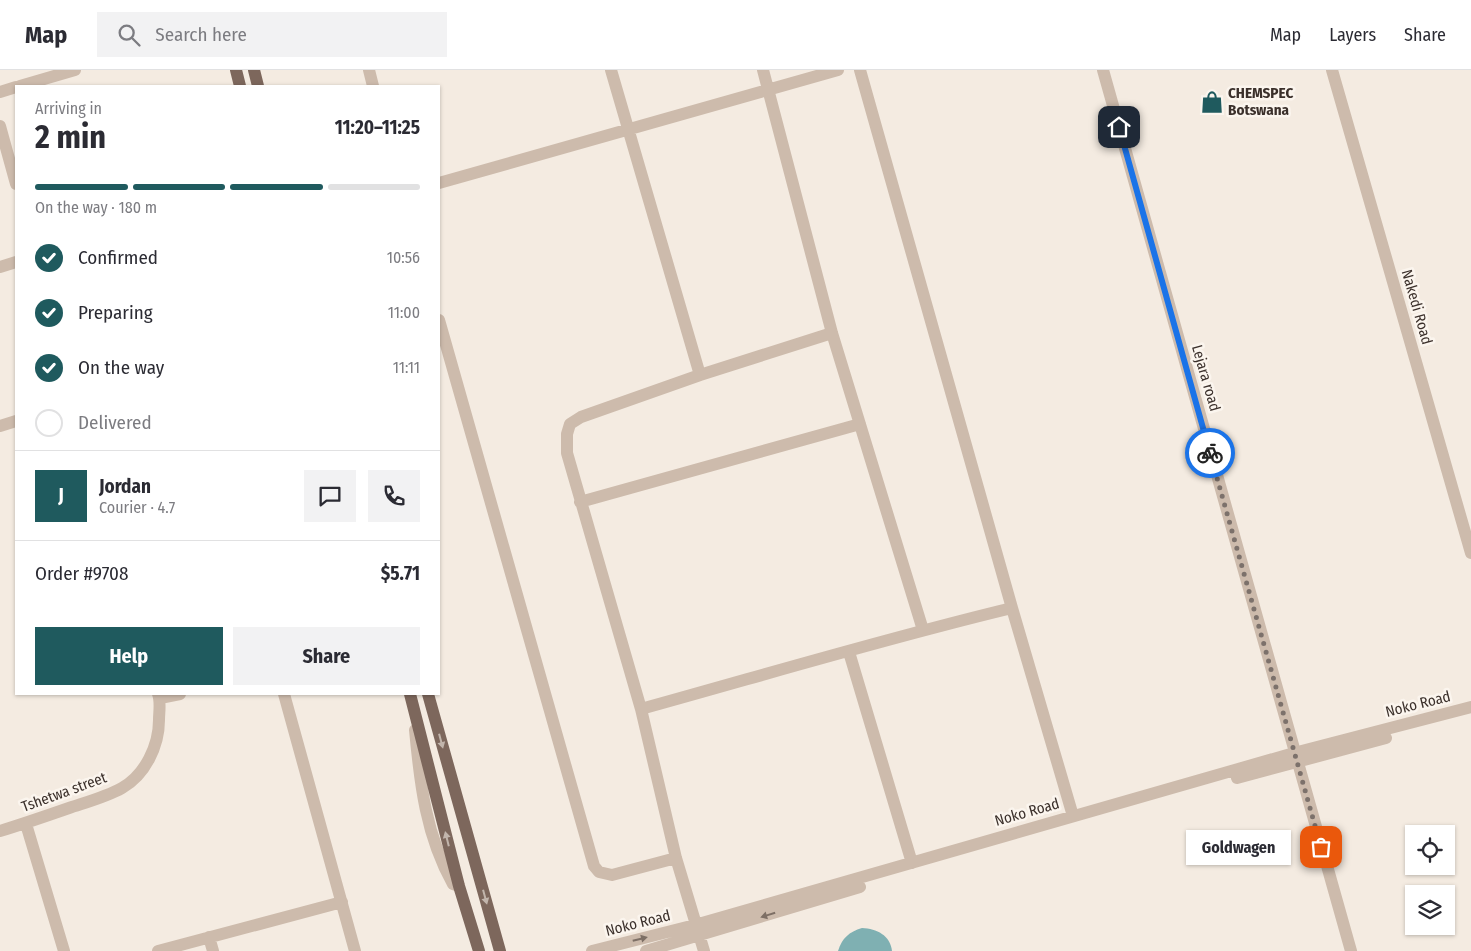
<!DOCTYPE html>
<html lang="en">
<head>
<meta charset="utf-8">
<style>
  :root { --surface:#fff; --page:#f2f2f3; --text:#2b2b33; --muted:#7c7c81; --line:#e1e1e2; --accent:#1f5a5e }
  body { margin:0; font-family:"Fira Sans Condensed",sans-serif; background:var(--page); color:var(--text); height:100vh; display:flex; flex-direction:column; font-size:19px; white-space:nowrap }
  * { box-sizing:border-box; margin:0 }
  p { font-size:16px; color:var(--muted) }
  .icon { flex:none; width:28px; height:28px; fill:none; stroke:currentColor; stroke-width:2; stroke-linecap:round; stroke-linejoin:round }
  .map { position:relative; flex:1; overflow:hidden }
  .drawer { position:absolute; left:15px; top:15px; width:425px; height:610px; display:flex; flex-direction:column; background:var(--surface); border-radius:0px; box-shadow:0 1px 4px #0004 }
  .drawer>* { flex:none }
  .controls { position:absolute; left:1405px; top:755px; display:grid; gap:10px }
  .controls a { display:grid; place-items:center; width:50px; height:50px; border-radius:0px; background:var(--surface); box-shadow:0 1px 4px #0004; font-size:25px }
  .pin { position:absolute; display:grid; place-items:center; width:42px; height:42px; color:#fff; margin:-21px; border-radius:10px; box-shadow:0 2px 8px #0006 }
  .courier { position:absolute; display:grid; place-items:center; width:50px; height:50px; margin:-25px; border:4px solid #1a73e8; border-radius:50%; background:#fff; color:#222; box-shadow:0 1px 6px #0007 }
  .bubble { position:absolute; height:35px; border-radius:0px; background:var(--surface); box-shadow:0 1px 4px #0004; font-size:16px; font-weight:700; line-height:35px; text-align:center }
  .head em { font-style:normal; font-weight:700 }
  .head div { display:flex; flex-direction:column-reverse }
  .head { display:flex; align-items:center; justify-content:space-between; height:85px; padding:0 20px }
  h1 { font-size:32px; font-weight:700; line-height:38px }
  .bar { display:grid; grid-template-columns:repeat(4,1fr); gap:8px 5px; align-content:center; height:60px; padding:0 20px }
  .bar i { height:6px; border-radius:4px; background:var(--line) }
  .bar .active { background:var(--accent) }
  .bar p { grid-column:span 4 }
  .line { display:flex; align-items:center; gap:12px; padding:0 20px; border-top:1px solid var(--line) }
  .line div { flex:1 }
  .round { display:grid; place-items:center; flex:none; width:52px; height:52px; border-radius:0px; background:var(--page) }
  ol { padding:0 20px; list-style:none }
  li { display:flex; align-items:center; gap:15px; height:55px }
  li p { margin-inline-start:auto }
  li .icon { padding:5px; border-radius:50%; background:var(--accent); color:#fff; stroke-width:4 }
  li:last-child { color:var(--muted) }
  li i { width:28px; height:28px; border:2px solid var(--line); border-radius:50% }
  .cta { display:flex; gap:10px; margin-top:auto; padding:10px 20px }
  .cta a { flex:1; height:58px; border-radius:0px; background:var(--accent); color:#fff; font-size:20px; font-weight:700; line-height:58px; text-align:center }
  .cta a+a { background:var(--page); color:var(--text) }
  header { display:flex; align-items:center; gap:30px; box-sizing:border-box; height:70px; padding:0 25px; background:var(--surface); border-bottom:1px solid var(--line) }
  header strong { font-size:24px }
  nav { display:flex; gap:28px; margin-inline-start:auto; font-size:18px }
  .search { width:350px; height:45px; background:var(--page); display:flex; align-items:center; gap:12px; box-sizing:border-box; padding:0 18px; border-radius:0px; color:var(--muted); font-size:19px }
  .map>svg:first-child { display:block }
  .water { fill:#7fb0b2 }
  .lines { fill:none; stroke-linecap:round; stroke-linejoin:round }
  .minor { stroke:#cdbbac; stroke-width:12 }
  .major { stroke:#7d675c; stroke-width:12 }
  .oneway { fill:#c2b5ac }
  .oneway2 { fill:#7d6f65 }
  .done { stroke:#7c716b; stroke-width:5; stroke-dasharray:0 9 }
  .route { stroke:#1a73e8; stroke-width:6 }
  .labels { text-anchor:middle; stroke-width:5; stroke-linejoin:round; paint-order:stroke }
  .poi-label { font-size:15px; font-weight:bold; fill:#3b302b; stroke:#fbf5ee; text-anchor:start }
  .street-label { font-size:15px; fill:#3b302b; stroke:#fbf5ee }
</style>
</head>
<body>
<header>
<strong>Map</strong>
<div class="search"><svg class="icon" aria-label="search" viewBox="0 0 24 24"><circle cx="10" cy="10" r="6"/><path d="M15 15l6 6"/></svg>Search here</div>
<nav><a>Map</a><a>Layers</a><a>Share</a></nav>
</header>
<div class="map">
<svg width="1471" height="881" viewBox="0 0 1471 881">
  <rect width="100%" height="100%" fill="#f4ebe1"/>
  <path class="water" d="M862 858C877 859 890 865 892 881H838C842 868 849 862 862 858Z"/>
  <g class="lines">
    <path class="minor" d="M369 0 373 16
      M611 0 700 305
      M763 0 832 263 923 560
      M860 0 1012 538 1073 746
      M1103 0 1351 881
      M1332 0 1471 483
      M20 16 75 0
      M0 22 16 17
      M0 56 16 114
      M439 113 838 0
      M0 197 16 192
      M439 250 594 796 599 802 612 805 676 788
      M0 356 16 351
      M580 432 860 354
      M849 582 912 793
      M284 624 355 881
      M160 628 180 624
      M641 639C764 605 887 568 1012 538
      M415 660C420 714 426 766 453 814L459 816
      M1237 708 1386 668
      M26 754 64 881
      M0 761C23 754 46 746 69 738 87 732 106 727 122 718 145 705 159 676 159 650 159 642 161 632 158 624
      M209 867 213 881
      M158 881 342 832
      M592 881 695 855 1294 683 1471 637
      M646 881 860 817
      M704 881 676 788 641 639 567 383V364L570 354 581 347 700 305 832 263"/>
    <path class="major" d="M236 0 240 16
      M254 0 258 16
      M410 624 459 816 479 881
      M428 624 500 881"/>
  </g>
  <defs><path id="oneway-solid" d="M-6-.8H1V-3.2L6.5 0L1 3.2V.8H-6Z" transform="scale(1.25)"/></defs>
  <g class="oneway">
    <use href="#oneway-solid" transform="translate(441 671) rotate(75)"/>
    <use href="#oneway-solid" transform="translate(447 769) rotate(-104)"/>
    <use href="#oneway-solid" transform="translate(485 827) rotate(75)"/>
  </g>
  <g class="oneway2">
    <use href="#oneway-solid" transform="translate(768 845) rotate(163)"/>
    <use href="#oneway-solid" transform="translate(640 869) rotate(-14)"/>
  </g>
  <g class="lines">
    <path class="done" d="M1210 383 1321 777"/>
    <path class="route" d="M1119 57 1210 383"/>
  </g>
  <defs>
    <symbol id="shop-bare" viewBox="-9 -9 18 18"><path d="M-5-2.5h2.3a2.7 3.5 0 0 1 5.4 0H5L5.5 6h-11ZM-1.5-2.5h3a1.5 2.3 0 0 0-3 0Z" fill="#1f5a5e" stroke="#fbf5ee" stroke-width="2.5" paint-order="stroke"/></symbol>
  </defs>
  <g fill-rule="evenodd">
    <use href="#shop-bare" x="1196" y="16" width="32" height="32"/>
  </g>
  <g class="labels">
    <g class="poi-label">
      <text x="1228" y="28">CHEMSPEC<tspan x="1228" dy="17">Botswana</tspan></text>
    </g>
    <g class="street-label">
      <text transform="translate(1417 237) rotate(74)" y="5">Nakedi Road</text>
      <text transform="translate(1206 308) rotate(74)" y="5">Lejara road</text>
      <text transform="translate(1418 634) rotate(-14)" y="5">Noko Road</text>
      <text transform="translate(64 722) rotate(-20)" y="5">Tshetwa street</text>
      <text transform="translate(1027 742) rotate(-16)" y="5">Noko Road</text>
      <text transform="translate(638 853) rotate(-14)" y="5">Noko Road</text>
    </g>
  </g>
</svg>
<div class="controls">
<a><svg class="icon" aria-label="locate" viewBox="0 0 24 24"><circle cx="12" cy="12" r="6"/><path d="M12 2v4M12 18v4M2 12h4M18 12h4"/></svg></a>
<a><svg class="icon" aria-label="layers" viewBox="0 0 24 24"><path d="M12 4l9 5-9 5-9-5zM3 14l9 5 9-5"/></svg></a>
</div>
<div class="pin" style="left:1321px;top:777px;background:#ea580c"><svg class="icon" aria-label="bag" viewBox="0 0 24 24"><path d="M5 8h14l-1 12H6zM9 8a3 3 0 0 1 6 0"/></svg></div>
<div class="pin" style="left:1119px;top:57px;background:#1f2937"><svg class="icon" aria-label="home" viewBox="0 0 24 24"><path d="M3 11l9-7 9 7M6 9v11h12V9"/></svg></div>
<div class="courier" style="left:1210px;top:383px"><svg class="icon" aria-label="bike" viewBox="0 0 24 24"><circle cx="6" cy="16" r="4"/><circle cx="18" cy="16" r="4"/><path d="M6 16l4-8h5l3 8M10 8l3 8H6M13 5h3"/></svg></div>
<div class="bubble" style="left:1186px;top:760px;width:105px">Goldwagen</div>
<section class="drawer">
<div class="head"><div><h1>2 min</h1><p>Arriving in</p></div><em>11:20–11:25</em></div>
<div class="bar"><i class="active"></i><i class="active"></i><i class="active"></i><i></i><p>On the way · 180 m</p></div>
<ol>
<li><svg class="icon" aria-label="check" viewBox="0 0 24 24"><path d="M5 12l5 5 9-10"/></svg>Confirmed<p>10:56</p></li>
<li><svg class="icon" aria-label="check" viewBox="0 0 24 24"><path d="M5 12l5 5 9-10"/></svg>Preparing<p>11:00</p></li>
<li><svg class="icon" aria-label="check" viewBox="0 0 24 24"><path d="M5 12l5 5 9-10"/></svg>On the way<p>11:11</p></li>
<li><i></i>Delivered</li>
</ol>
<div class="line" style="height:90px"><b class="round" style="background:var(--accent);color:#fff">J</b><div><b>Jordan</b><p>Courier · 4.7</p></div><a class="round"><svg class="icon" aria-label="chat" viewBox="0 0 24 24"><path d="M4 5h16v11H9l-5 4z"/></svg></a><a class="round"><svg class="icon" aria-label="phone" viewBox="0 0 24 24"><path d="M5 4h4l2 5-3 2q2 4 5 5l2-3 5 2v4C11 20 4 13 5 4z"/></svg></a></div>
<div class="line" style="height:65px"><div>Order #9708</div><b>$5.71</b></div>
<div class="cta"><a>Help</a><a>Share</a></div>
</section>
</div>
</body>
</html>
